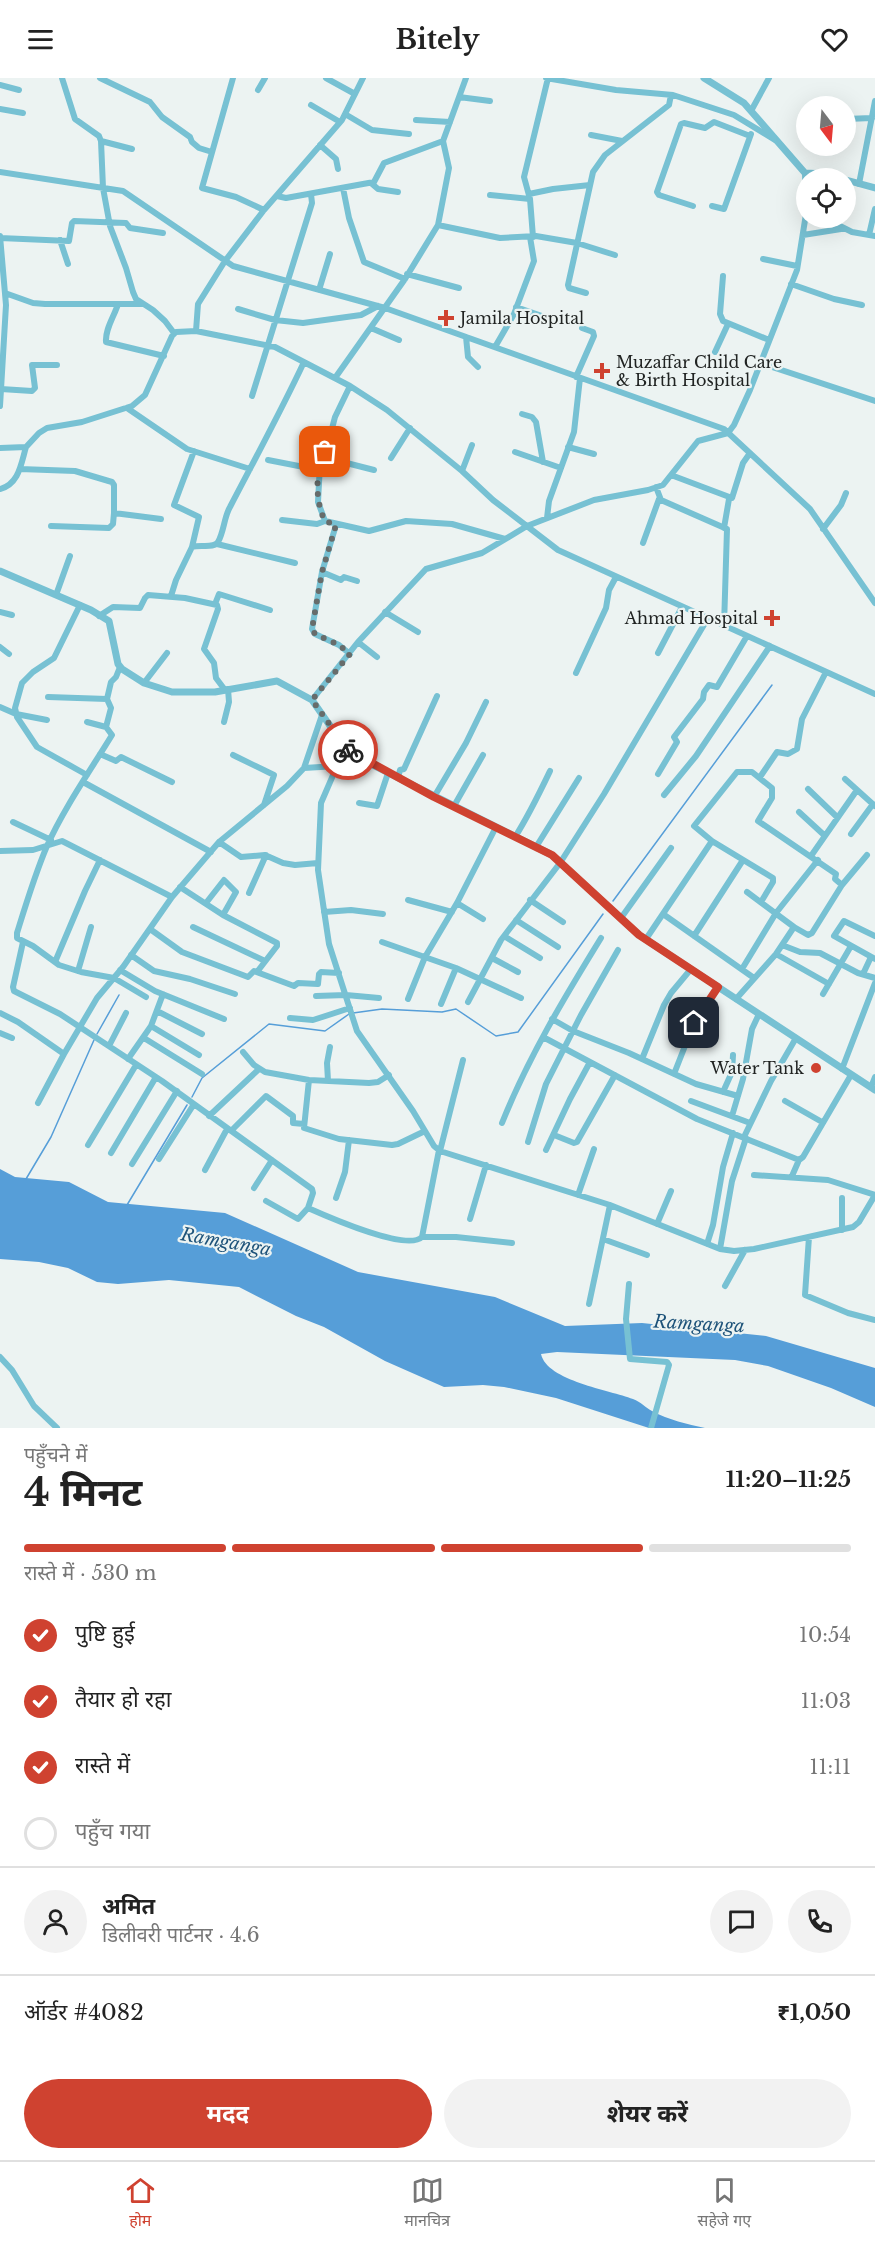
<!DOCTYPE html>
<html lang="hi">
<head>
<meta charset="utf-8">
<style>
  :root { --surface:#fff; --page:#f2f2f2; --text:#222; --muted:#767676; --line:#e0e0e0; --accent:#cf4230 }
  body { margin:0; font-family:"Libre Baskerville","Noto Sans Devanagari",serif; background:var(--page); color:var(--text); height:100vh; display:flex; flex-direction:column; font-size:22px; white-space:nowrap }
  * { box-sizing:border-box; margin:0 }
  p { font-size:20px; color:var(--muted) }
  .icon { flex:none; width:33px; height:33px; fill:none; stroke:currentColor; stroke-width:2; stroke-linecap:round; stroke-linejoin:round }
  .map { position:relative; height:1350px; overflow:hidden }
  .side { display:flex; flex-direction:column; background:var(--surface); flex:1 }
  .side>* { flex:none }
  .needle { width:39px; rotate:164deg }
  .controls { position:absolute; left:796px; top:18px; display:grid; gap:12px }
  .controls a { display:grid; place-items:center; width:60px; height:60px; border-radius:50%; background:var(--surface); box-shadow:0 6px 24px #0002; font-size:30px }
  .pin { position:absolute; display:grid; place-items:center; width:51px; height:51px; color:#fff; margin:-26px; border-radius:12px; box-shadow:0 3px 9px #0006 }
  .courier { position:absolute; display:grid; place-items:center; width:60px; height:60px; margin:-30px; border:4px solid #cf4230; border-radius:50%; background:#fff; color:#222; box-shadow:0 2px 8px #0007 }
  .headline em { font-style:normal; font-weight:700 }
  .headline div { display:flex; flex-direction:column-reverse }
  .headline { display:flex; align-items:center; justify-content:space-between; height:102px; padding:0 24px }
  h1 { font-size:39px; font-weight:700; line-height:45px }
  .bar { display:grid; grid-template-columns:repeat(4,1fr); gap:9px 6px; align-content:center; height:72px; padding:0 24px }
  .bar i { height:8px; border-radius:4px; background:var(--line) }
  .bar .selected { background:var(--accent) }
  .bar p { grid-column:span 4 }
  .line { display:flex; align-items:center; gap:15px; padding:0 24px; border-top:2px solid var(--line) }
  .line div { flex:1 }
  .round { display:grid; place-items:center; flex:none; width:63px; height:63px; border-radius:32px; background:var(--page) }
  ol { padding:0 24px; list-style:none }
  li { display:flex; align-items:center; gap:18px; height:66px }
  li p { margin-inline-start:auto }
  li .icon { padding:6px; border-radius:50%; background:var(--accent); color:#fff; stroke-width:4 }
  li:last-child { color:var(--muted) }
  li i { width:33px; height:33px; border:3px solid var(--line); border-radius:50% }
  .action { display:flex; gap:12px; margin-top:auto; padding:12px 24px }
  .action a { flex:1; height:69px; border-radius:36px; background:var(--accent); color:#fff; font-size:24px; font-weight:700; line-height:69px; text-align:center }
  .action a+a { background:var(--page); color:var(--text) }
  header { display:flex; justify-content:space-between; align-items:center; height:78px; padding:0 24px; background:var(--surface); font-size:27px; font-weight:700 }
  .tab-bar { display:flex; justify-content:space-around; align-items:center; height:84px; border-top:2px solid var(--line); background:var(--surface); font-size:16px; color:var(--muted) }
  .tab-bar a { display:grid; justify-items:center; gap:3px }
  .tab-bar .selected { color:var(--accent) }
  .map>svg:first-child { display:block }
  .water { fill:#569ed8 }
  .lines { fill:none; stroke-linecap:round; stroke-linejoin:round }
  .stream { stroke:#569ed8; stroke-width:1.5 }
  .minor { stroke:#77c1d3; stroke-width:6 }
  .tertiary { stroke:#77c1d3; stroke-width:7 }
  .done { stroke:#676c6b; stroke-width:6; stroke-dasharray:0 10.8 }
  .route { stroke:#cf4230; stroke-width:8 }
  .poi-dot { fill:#cf4230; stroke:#ecf3f2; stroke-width:2 }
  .labels { text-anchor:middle; stroke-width:4.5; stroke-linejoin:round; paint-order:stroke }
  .poi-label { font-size:16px; fill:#202322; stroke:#ecf3f2; text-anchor:start }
  .water-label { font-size:18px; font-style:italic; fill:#1e537a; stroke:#ecf3f2 }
</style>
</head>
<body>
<header><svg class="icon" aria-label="menu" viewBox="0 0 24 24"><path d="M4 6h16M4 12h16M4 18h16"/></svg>Bitely<svg class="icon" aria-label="heart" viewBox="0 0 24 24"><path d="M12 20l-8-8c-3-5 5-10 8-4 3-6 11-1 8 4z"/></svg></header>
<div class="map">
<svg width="875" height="1350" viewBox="0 0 875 1350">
  <rect width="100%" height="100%" fill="#ecf3f2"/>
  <path class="water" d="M0 1091 15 1099 69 1104 108 1124 225 1135 358 1194 495 1219 565 1248 642 1245 766 1258 875 1290V1329L831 1310 768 1288 735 1282 557 1274 541 1276C547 1303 610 1312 633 1321 641 1324 646 1330 652 1333 669 1342 687 1346 705 1350H649L556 1320 504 1309 483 1307 444 1309 385 1283 324 1249 296 1238 239 1209 169 1202 118 1206 97 1204 68 1190 39 1184 0 1181Z"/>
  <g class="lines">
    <path class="stream" d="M613 823 772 607
      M353 935 382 931 442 934 456 931 496 958 518 954 603 836
      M97 956 119 917
      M192 1019 202 1000 269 946 325 953 349 936
      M26 1101 51 1059 94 962
      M127 1127 187 1027"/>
    <path class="minor" d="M62 0 75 41 99 58 101 63 103 110 110 148 126 190 133 214 136 221 153 232 165 243 174 255
      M100 0 150 24 162 39 190 59 192 64 199 70 212 74
      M233 0 202 110 236 119 264 132
      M326 0 355 16
      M546 0 616 12 673 17 734 37 775 62
      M0 7 19 12
      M258 12 265 0
      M459 19 490 23
      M311 27 340 44
      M0 31 23 35
      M751 33 769 0
      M345 36 372 52 409 56
      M846 41 872 40
      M416 42 450 44
      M591 57 622 63
      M101 63 132 71
      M320 67 336 81 338 91
      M0 94 123 113 233 188 385 230 724 351 810 431 875 525
      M371 105 378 111 398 114
      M859 106 875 23
      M343 110 349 140 364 184 405 201
      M529 116 553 111 590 107
      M490 117 530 121
      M277 118 286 120 374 104 384 85 443 63
      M693 128 659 117 657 114 681 46 684 45 705 50 714 44 750 58
      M712 128 724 131 751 56
      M824 140 852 154 875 158
      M438 147 500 160 536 158 577 165 615 177
      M803 157 841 151
      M869 157 875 131
      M533 159 530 121 524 99 548 0
      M0 160 69 163 72 145 74 143 126 145 130 150 163 155
      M60 162 68 186
      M763 181 797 188
      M407 196 459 210
      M723 198 720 236 723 243 769 262
      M791 206 834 221 862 227
      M319 212 330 176
      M5 215 33 225 45 226H143
      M586 215 569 210 568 207 593 94 605 77 669 27 671 17
      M118 226C114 239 105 251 106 264L164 278
      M516 229 542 238
      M238 231 275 242 303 245 361 237 378 228
      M371 250 399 262
      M196 253 198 226 225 183 264 132 342 42 363 0
      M466 259 468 279 478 289
      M495 269 514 236 534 183 530 159
      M715 274 728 246
      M760 285 875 323
      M576 299 594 258 593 254 582 250
      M335 300 405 201 438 147 449 90 443 63 466 0
      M350 308 335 339 327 370 320 386 318 424 325 443 369 453 406 443 452 446 505 461
      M1 311 32 313 35 310 32 287H57
      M252 318 312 125 311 116
      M0 328 6 227 0 158
      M127 330 187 371 250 391
      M522 336 532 339 536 344 543 384
      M568 369 594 376
      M0 370 26 369 39 355 47 350 82 344 132 328 145 317 172 258 176 254 196 253 275 269 350 308 387 332 462 393 493 422 558 472 875 616
      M515 374 561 390
      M323 379 374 392
      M391 380 410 350
      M268 382 319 392
      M20 391 75 393 112 404 114 407V435L161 441
      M462 393 472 367
      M671 397 732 420 743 385 750 375
      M656 409 661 422 727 451 724 548
      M0 411C19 406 21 386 26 369
      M547 440 549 423 574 354 580 300
      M282 442 317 446 325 443
      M336 447 322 494 312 551 315 556 339 567 350 576
      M51 448 109 450 113 446 114 435
      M724 450 729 421
      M823 451 841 427 846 415
      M643 465 659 421
      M217 466 295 485
      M192 469 199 439 174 427 194 373
      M322 494 341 502 344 499 357 503
      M56 517 70 478
      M171 518 176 502 192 469C200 466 214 471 218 464 224 454 224 439 230 429 255 381 281 333 304 284
      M215 526 219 516 270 532
      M80 527 54 580 33 594 22 605 15 630 17 639 37 669 87 697
      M0 534 12 537
      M385 534 418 554
      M99 538 113 529 140 530 145 520 148 517 185 520 217 527 218 531 204 571 214 585 216 600 225 612
      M358 564 377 579
      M0 569 9 576
      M658 575 682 529
      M576 595 606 530 609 512 616 499
      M144 605 167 575
      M48 619 107 621 111 604 116 599 120 589
      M312 622 358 564 426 491 482 475 527 448 594 422 648 412 663 407 698 363 728 355 734 347 750 312 797 192 806 136 805 95
      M0 629 16 636 47 642
      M87 644 106 649 112 657C90 693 64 730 47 768 35 796 26 826 17 855V860L33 868 59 887 81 894 114 900 146 919
      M224 644 229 624 228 611
      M106 649 111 630 107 621
      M100 676 116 683 121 679 172 704
      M233 677 274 697 264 727
      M337 688 321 725 318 792 329 866 357 953 413 1033 434 1068 440 1073 610 1127 720 1171 734 1173 754 1171 853 1149 859 1144 875 1117
      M304 690 322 637
      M658 696 677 664 674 659 703 621 704 614 709 607 717 609 747 558
      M760 699 777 674 788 676 797 671 802 641 826 594
      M398 700 400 692 404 691 437 618
      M845 701 875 728
      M83 704 211 774
      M808 711 837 739
      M664 717 696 678 770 568
      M434 719 466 665 486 624
      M359 725 377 728 388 695
      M454 728 483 677
      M799 734 824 757
      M13 744 51 762
      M851 756 873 726
      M515 759C529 737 539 716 550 693
      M219 764 241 779 265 777 283 785 295 787 318 785
      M536 769 579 700
      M0 773 33 772 62 763 172 819
      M811 778 857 712
      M180 809 223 837 277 865V868L257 894
      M747 814 794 849
      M249 815 266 777
      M408 822 452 834
      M530 822 563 844
      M761 824 773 804V800L712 763 694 748 737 694H752L772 710V720L758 743 836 796 835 801 842 807
      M206 825 224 802 236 814 223 837
      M457 825 483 841
      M324 834 351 832 383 836
      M663 836 754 900
      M621 840 671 770
      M516 842 558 869
      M193 849 265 883
      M150 851 182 874 248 899 254 893 294 908 298 905 318 906 319 896 321 894 339 895
      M504 858 540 880
      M694 858 743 782
      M875 858 844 843 834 858 875 881
      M646 861 712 763
      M23 864 13 909 14 913 60 936 162 1003 312 1111 313 1115 308 1130C326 1138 407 1174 422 1159L439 1072
      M382 864 456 890 521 920
      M782 867 800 874 820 875 858 895 875 900
      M776 876 829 906
      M131 877 154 893 190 901 235 916
      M492 880 518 894
      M55 884 85 813 100 782
      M742 891 776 835 818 782
      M120 892 155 913 224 941
      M78 893 91 849
      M863 896 871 879
      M823 916 851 868
      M316 918 346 917 379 920
      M408 921 425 879 457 825 496 749
      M736 921 776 876 794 849 808 857 812 855 842 807 867 777
      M468 924 501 862 560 785 604 716 708 540
      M441 926 456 890
      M157 933 202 956
      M0 935 18 944 64 976
      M290 940 313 942 350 930
      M552 941 573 953 629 975 696 1006 738 1018
      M151 948 199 977
      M0 955 12 960
      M543 959 697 1041 799 1082 803 1079 851 997
      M144 960 202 996
      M109 968 126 935
      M243 974 254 987 265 994 309 1002 369 1005 378 1004 389 997
      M128 981 151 948 163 916
      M642 981 664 927 671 915 691 891
      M842 991 875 905
      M674 996 694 945 718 909
      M309 1002 304 1050 339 1061 392 1067 398 1066 425 1053
      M328 1003 327 985 330 969
      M871 1009 875 999
      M723 1014 732 994 733 977
      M691 1023 750 1045
      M785 1023 822 1044
      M38 1025 64 976 97 920 123 889 172 819 219 764 287 708 304 690 337 688 360 680
      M209 1038 259 991
      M732 1038 743 1001 752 951 759 936
      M502 1045C528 980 564 920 601 860
      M231 1053 266 1018 293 1038V1045L304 1046
      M554 1057 574 1065 577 1064 615 997
      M744 1059 771 1003 796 960
      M528 1064 546 1006 581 937 618 872
      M88 1067 136 987
      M546 1072 570 1021 590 984
      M440 1073 463 982
      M111 1075 156 999
      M159 1081 194 1026
      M132 1086 177 1013
      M205 1092 227 1051
      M754 1097 828 1102 875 1117
      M792 1098 799 1082
      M254 1110 272 1082
      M578 1117 594 1071
      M336 1120 345 1094 349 1062
      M266 1123 298 1141 308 1130
      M470 1141 486 1087
      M657 1146 671 1113
      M842 1152V1120
      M422 1159H456L512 1165
      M809 1159 805 1217 848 1235 875 1242
      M603 1161 647 1177
      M707 1166 713 1147 723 1089 733 1055
      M720 1171 732 1103 746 1060
      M629 1206 626 1241 630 1281 667 1284 669 1287 651 1350
      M725 1208 745 1172
      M589 1226 610 1127
      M0 1279 12 1292 34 1328 57 1350"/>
    <path class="tertiary" d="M704 0 744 25 805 95 827 96 841 100
      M846 102 875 110
      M0 493 91 532 109 543 118 586 122 591 144 605 172 614H215L277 603 312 622 349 675 552 777 639 857 875 1012"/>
  </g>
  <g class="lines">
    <path class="done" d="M325 374C315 394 315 423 325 443L336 447 322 494 312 551 315 556 339 567 350 576 312 622 348 672"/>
    <path class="route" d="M348 672 434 719 552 777 639 857 718 909 694 945"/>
  </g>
  <g class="poi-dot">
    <path d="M443 231h6v6h6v6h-6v6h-6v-6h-6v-6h6z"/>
    <path d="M599 284h6v6h6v6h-6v6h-6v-6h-6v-6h6z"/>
    <path d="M769 531h6v6h6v6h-6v6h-6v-6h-6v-6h6z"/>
    <circle cx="816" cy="990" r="6"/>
  </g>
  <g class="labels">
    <g class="poi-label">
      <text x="460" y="246">Jamila Hospital</text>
      <text x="616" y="290">Muzaffar Child Care<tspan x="616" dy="18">&amp; Birth Hospital</tspan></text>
      <text x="758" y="546" text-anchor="end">Ahmad Hospital</text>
      <text x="804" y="996" text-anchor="end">Water Tank</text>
    </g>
    <g class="water-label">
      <text transform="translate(226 1164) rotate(10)" y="6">Ramganga</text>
      <text transform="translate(699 1246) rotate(3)" y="6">Ramganga</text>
    </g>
  </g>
</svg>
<div class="controls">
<a><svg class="needle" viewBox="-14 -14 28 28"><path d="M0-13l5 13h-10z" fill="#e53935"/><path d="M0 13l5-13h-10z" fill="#767676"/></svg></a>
<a><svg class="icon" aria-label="locate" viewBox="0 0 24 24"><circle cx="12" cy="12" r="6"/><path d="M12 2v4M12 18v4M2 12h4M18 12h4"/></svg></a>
</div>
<div class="pin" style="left:325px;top:374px;background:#ea580c"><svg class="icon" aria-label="bag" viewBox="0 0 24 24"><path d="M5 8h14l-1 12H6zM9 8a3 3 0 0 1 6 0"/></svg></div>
<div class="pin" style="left:694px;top:945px;background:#1f2937"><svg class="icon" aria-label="home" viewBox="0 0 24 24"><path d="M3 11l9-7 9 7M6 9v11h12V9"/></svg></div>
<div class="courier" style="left:348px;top:672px"><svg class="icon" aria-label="bike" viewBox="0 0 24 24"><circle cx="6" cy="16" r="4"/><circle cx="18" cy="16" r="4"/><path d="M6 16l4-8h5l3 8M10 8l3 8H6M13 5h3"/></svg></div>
</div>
<section class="side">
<div class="headline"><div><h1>4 मिनट</h1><p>पहुँचने में</p></div><em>11:20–11:25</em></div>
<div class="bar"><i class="selected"></i><i class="selected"></i><i class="selected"></i><i></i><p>रास्ते में · 530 m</p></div>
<ol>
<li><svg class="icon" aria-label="check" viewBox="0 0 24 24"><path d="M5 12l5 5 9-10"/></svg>पुष्टि हुई<p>10:54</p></li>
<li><svg class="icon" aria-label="check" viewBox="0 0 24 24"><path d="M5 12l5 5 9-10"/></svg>तैयार हो रहा<p>11:03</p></li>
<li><svg class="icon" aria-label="check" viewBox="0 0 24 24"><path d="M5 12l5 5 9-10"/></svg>रास्ते में<p>11:11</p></li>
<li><i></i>पहुँच गया</li>
</ol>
<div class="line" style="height:108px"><a class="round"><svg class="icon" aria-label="person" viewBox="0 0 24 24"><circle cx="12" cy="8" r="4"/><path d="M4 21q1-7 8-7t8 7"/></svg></a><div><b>अमित</b><p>डिलीवरी पार्टनर · 4.6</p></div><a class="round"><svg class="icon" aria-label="chat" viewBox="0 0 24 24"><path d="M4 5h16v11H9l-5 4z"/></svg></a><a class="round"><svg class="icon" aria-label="phone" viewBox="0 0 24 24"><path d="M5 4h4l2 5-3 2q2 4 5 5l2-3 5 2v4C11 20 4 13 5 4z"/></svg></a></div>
<div class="line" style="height:78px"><div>ऑर्डर #4082</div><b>₹1,050</b></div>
<div class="action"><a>मदद</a><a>शेयर करें</a></div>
</section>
<nav class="tab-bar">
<a class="selected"><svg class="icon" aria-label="home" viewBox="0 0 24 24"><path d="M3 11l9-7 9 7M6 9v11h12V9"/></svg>होम</a>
<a><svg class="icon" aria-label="map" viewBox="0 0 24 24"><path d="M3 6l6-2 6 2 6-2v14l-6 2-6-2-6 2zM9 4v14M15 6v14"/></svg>मानचित्र</a>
<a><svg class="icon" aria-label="saved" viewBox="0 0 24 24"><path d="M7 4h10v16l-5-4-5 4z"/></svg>सहेजे गए</a>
</nav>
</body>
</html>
